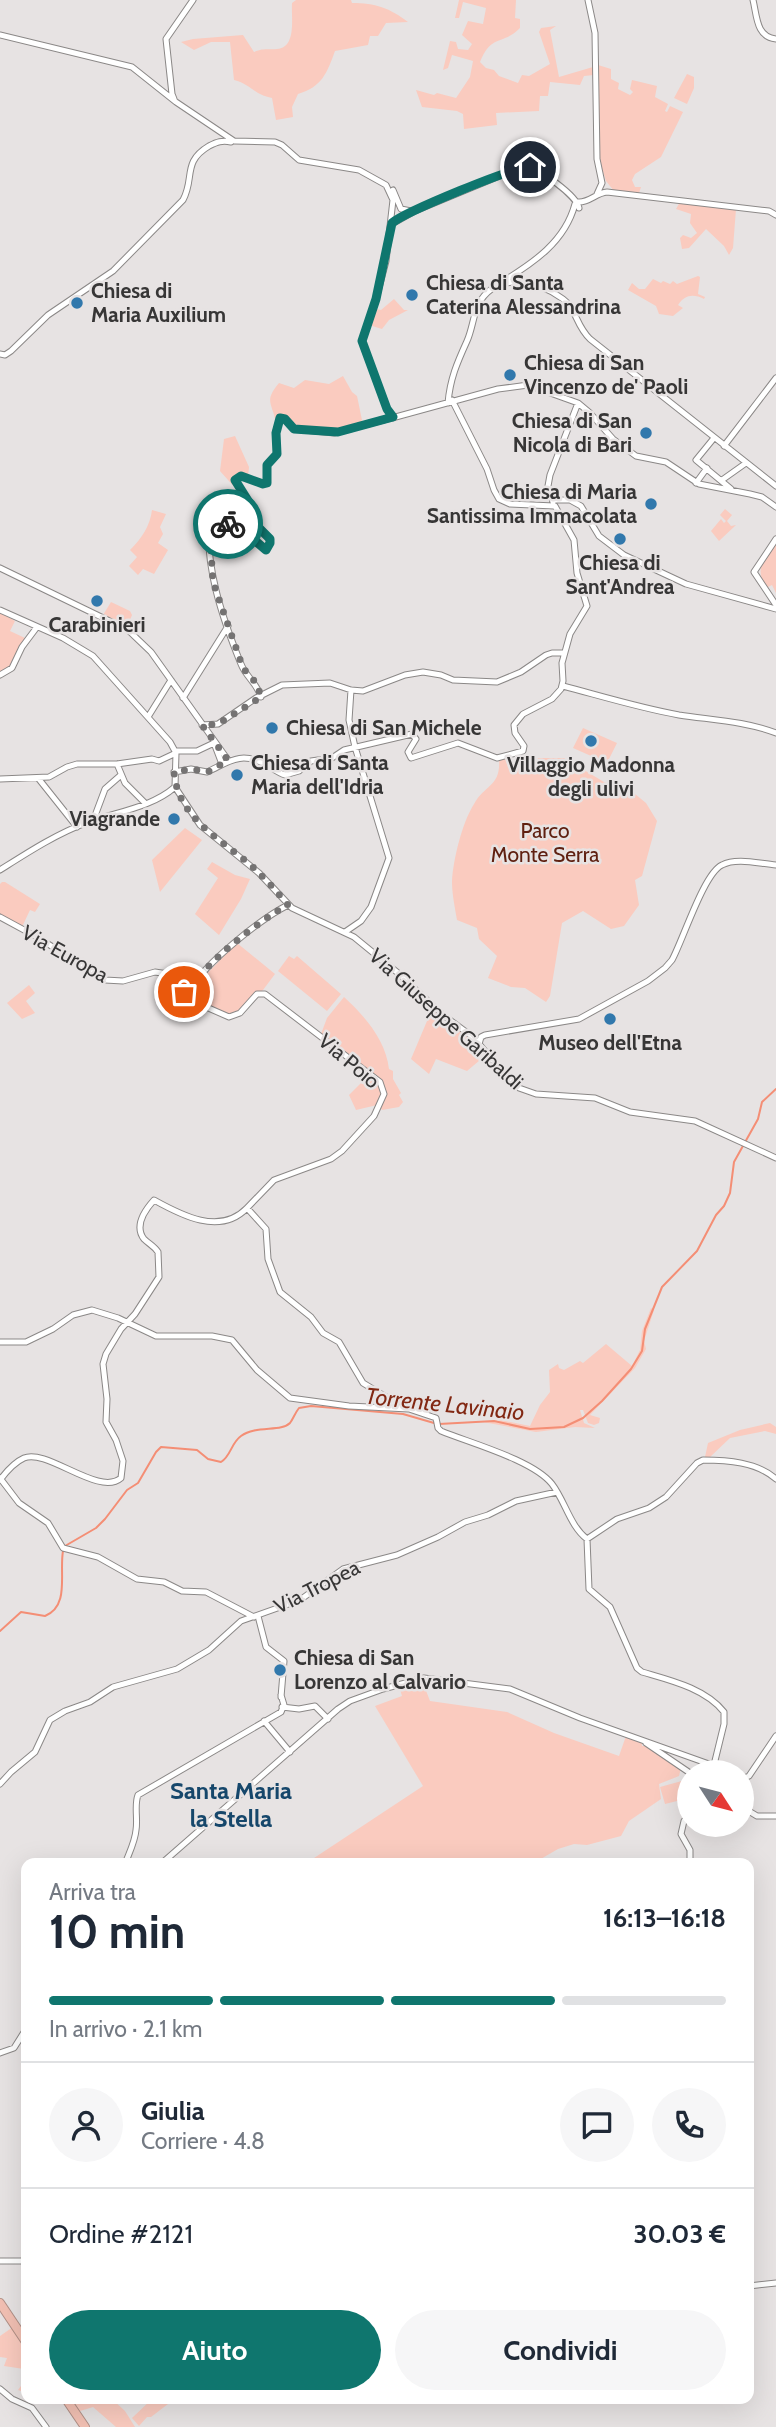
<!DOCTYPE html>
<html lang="it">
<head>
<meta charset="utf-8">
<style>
  :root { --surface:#fff; --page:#f6f6f7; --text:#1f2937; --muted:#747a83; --line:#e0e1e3; --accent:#0f766e }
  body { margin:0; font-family:Cabin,sans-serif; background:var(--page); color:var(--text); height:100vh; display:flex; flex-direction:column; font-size:26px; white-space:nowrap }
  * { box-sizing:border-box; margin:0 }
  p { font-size:23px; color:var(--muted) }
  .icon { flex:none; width:38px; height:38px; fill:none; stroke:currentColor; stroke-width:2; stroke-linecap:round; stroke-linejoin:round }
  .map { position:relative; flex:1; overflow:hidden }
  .side { position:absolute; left:21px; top:1858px; width:733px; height:546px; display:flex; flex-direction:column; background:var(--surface); border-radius:14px; box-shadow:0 7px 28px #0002 }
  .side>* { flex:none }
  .needle { width:46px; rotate:126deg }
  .buttons { position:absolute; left:677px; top:1760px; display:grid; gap:14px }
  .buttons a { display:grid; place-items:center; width:77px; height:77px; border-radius:50%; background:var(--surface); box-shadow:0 7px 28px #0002; font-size:35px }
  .pin { position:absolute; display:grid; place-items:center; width:60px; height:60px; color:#fff; margin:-30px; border:4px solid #fff; border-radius:50%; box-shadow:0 2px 7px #0007 }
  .courier { position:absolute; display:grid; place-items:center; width:70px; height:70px; margin:-35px; border:5px solid #0f766e; border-radius:50%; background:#fff; color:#222; box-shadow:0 2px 9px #0007 }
  .head em { font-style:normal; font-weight:800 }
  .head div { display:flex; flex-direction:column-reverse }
  .head { display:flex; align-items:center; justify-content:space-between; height:119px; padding:0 28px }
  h1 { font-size:46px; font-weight:800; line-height:52px }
  .bar { display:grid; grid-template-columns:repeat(4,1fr); gap:10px 7px; align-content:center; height:84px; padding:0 28px }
  .bar i { height:9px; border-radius:5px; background:var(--line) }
  .bar .on { background:var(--accent) }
  .bar p { grid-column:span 4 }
  .line { display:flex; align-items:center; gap:18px; padding:0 28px; border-top:2px solid var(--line) }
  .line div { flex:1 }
  .round { display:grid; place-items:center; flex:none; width:74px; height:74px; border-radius:37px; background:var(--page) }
  .action { display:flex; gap:14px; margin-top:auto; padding:14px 28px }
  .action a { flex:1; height:80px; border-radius:42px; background:var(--accent); color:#fff; font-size:28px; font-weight:800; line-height:80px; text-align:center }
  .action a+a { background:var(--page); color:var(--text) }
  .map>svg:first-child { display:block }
  .green { fill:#facbbf }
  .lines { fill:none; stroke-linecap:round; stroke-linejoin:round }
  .stream { stroke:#f48e75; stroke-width:2 }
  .secondary-casing { stroke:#8b8887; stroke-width:7 }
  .highway-casing { stroke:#b19087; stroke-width:10 }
  .secondary { stroke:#fff; stroke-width:5 }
  .highway { stroke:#f2c0b3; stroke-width:8 }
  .done { stroke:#757373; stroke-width:7; stroke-dasharray:0 12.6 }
  .route { stroke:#0f766e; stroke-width:9 }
  .poi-dot { fill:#3178ac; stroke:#e7e3e3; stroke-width:2.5 }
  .labels { text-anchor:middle; stroke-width:5; stroke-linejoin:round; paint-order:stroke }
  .poi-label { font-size:21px; font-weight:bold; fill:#373636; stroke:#e7e3e3; text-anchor:start }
  .park-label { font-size:21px; fill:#5f2011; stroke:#e7e3e3 }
  .street-label { font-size:21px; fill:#373636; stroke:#e7e3e3 }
  .water-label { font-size:23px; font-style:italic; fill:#822813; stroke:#e7e3e3 }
  .quarter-label { font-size:24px; font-weight:bold; fill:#16476b; stroke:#e7e3e3 }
</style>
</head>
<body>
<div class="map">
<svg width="776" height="2427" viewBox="0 0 776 2427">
  <rect width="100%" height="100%" fill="#e7e3e3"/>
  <path class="green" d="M296 0H351L352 3C375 3 390 8 408 22L386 23 378 36H370L368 45 335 51C327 73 322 87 298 94L292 107 293 117 276 120 272 98C254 95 251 84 234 80L230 42H211L194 50 181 42 193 39 243 35 254 52C263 48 267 50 277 49 297 47 291 18 292 3Z
    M459 0H516L515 18 520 19V28C502 46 492 33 480 62L486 68 494 70 499 76 518 83 522 75 529 76 550 64 539 32 541 28 556 26 550 30 559 77 593 67 594 75 584 76 580 85 550 82 548 96H540L539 111 496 113 497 125 464 129 463 114 457 111 422 107 416 90 434 95 437 93 456 98 470 77 473 61 452 55 448 68 443 70 450 41 456 42 458 49 468 50 472 44 462 35 468 21 483 24 486 8 463 2 459 18H455Z
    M598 65 611 69V79L619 83 618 89 630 95 633 92 630 89 632 80 657 86 655 97 668 104 665 111 667 112 670 106 683 112 661 157 635 174 632 180 635 187H641L639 193 614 191 606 181 599 159Z
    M687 74 694 77V88L687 104 674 98Z
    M680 202 736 209 733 248 729 255 724 246 706 229 689 248 682 249 680 238 683 235 691 238 697 233 690 223 691 214 676 209Z
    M698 276 700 277 698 294 705 297 704 299C694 294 685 294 678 305L683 308 673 316 659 314 656 306 628 290 632 283 639 289H645L653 279 661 283 663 281 670 284 673 281 677 284Z
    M394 299 404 310H408L389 320 382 329 369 325 376 309 381 310Z
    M343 376 352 392 357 396 363 425 335 432 298 428 283 416 276 424C273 403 263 402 279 383L294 388 305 380 329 384Z
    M235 436 249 467 248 477 240 474 235 477 234 483 239 489 236 492V489L220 471 224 439Z
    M725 509 732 515 727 521 731 526 736 525 719 541 711 531 721 519 724 523 726 521 720 515Z
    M152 510 166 514 160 527 163 534 158 543 168 550 154 574 143 569 138 575 129 566 137 557 130 550C142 538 150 526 152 510Z
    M776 543V593L772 585 766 588C754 567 764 561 776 543Z
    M111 602 130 611 132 615 127 627 103 615Z
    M0 612 15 621 10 631 25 638 9 668 0 673Z
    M583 728 617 743 607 763 573 748Z
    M507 757 508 763 537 766 538 758H564L604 782 635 794 646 803 657 821 642 876 635 880 639 905 624 926 611 929 583 911 562 923 550 996 546 1002 525 988 511 987 488 978 497 956 479 939 477 928 457 920C455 908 452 894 452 882 453 860 462 823 474 804 485 784 501 787 499 759Z
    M185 828 202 840 160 892 152 860Z
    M212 862 235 875 250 879 241 899 219 935 195 914 218 878 207 869Z
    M2 882H5L40 904 35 912 30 910 22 927 0 915V884Z
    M237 943 275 974 263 990 232 1016C217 1010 193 1006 193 988Z
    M289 956 294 959 297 956 341 994 327 1011 278 971Z
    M29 985 35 993 26 1001 35 1013 22 1019 7 1003Z
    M344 997C365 1016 386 1041 389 1069L393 1071V1079L401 1093 399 1095 403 1102 399 1107 382 1110 380 1107 386 1092 382 1083 321 1034 327 1018Z
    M434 1010 440 1015 436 1020 449 1030 453 1025 472 1039 486 1055 467 1071 436 1059 429 1074 411 1059 427 1021Z
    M369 1075 379 1083 383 1090 377 1105 356 1110 349 1095Z
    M651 1308 654 1310 644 1341 646 1349 635 1368 590 1415 600 1418 599 1423 594 1425 588 1423 583 1410H580L584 1423 595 1428 575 1427 536 1432 483 1422 500 1420 530 1426 540 1405 550 1392 549 1370 558 1364 559 1368 564 1370 580 1361 583 1363 606 1344 632 1366 640 1350 642 1331Z
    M770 1423 776 1427V1434L765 1431 730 1438 709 1458 705 1457 708 1443 740 1430Z
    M422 1680 430 1701 507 1712 554 1733 619 1756 626 1736 642 1743V1746H647L681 1768 679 1776 659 1784 661 1799 629 1821 621 1836 587 1845 574 1844 558 1849 539 1860 538 1864H305L423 1786 375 1706 402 1696 399 1686Z
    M689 1779V1798L665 1804 660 1787Z
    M13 2327 26 2347V2385L21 2391 18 2390 26 2379 24 2369 4 2366 7 2358 0 2357V2336Z
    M69 2399H112L125 2411 135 2427H116L93 2407 77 2412Z
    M152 2399H162L168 2404 151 2417H147L139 2426 132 2418Z"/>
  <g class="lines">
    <path class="stream" d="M439 1424 494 1421 530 1429 564 1427 583 1418 602 1401 631 1369 642 1351 645 1329 662 1287 697 1251 716 1215 724 1206 730 1193 734 1162 758 1119 762 1102 776 1089
      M65 1546 96 1528 105 1519 127 1490 138 1483 156 1452 161 1447 197 1450 208 1459 221 1462C231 1456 231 1443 241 1436 256 1425 281 1432 290 1423 293 1419 295 1413 299 1408L311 1406 403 1414 434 1423
      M0 1631 21 1612 45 1616C70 1606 59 1573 63 1551"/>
    <defs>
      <path id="secondary" d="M588 0 595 33 597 159 602 183 597 194
        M753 0C757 16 756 37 776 39
        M0 35 132 67 176 102 234 141 275 142 282 145 299 160 359 170 386 185 393 200 386 261 375 303 362 341 390 416
        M174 99 172 94 166 39 193 0
        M393 190 401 209 411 211
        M578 202C589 203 596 193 607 192L769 211 776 215
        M392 224 415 211 524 166C538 167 577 196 579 208
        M502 282C533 263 565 242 575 204
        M0 354 5 355 11 351 48 315 113 271 183 200C195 178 182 162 209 146 217 142 222 140 231 142
        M452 400 487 469 494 490 499 499 510 504 554 506
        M448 403C450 379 457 363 467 341 472 330 473 317 478 305 496 270 538 281 563 299 576 308 576 326 590 339L776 486
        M392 418 498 389 528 385 578 403 590 413 613 439 636 456 666 462 699 484 750 494 762 497 776 507
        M714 438 696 460 731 489
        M724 446 776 378
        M722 480 746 463
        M696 483 707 468
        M555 500H570L581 506 599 536 624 555 686 584 776 609
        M553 502 548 486 550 475 578 403
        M776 539 754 572 776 605
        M0 568 128 630 151 652 228 760
        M0 610 63 638 93 656 170 742 176 753 175 787 200 825 259 873 292 908 354 937 398 973 443 1015 473 1037 509 1079 519 1088 536 1094 595 1098 630 1112 695 1121 776 1158
        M0 675 12 668 22 647 37 627
        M563 686C601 696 640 708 679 715 712 720 745 721 776 733
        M261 697C257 683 246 677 241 664 223 620 203 563 210 514L245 532 266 550C276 538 262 532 254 523L255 512 235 480 241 476 263 484 267 483V465L277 454 276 431 280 418 285 419 294 429 334 433 391 418
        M183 698 228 626
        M148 717 171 680
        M202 725 218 724 256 698 282 685 330 683 351 690 363 691 405 675 423 672 441 675 453 680 497 682 521 672 546 655 552 653H564
        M214 743 222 764
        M175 751H197L214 743
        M117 764 125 783 145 803
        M174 772 191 769 207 772C229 762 240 751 265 764 272 768 278 773 285 775L299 771 311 761 332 758 344 750 412 734 416 739 408 752 411 758 458 743 497 758 523 751 524 746 515 733 514 725 523 714 552 699 561 689 563 681 562 663 570 634 587 606 577 573 574 540 555 506
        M38 778 77 827
        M0 779 49 777 67 767 77 764H117L152 759 159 761 176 753
        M93 821 105 789 121 775
        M0 870C27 853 56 834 86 823 115 812 151 808 175 787
        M0 917 37 937 105 980 123 981 155 972 168 974 187 985
        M345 932 361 921 371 907 389 858 355 747 349 720 351 690
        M183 989a4 4 0 1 1 8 0a4 4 0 1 1-8 0Z
        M191 989C205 963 262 918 288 905
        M188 992 197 1003 229 1017 240 1013 257 994H265L380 1082 384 1094 374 1116 342 1151 331 1159 274 1180 247 1208
        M479 1044 481 1037 485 1035 579 1019 648 981 665 968 672 960C683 940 704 873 722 865 737 857 760 864 776 865
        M0 1342H26L53 1329 73 1315 92 1310 118 1318 156 1336H212L232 1340 257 1370 290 1398 349 1406 409 1409 436 1418 438 1428 441 1431C470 1443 533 1460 552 1484 565 1501 570 1526 587 1539L617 1519 649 1508 666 1497 697 1463 703 1460C727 1460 757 1462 776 1479
        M0 1478 19 1503 48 1523 63 1548 98 1557 137 1579 164 1582 182 1591 206 1592 254 1617
        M0 1480C6 1472 15 1462 24 1458 47 1448 99 1497 121 1478L123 1461 116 1440 106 1422 107 1399 103 1364 106 1354 121 1329 135 1314 159 1277 158 1252C154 1246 149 1244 144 1239 134 1226 145 1210 154 1200 181 1215 220 1236 247 1208L266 1229 268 1259 280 1292 311 1317 323 1333 339 1342 363 1383 391 1400 399 1408
        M587 1539 589 1589 610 1607 637 1668 642 1672C669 1680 705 1688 724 1712V1724L712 1773
        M258 1616 266 1647 284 1661 281 1697
        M282 1707 299 1709 315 1706 328 1719
        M264 1721 290 1752
        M646 1743 690 1773
        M742 1779 749 1776 776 1736
        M0 1784 11 1772 35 1752 50 1720 65 1711 90 1702 113 1687 177 1669 209 1650 241 1621 300 1600 343 1569 397 1555 438 1537 465 1522 488 1515 516 1501 557 1492
        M742 1807 757 1816H776
        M690 1816 684 1821 681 1834 690 1850V1864
        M125 1864C129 1853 135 1842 136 1830 138 1819 134 1805 138 1795L281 1712 284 1705 281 1695
        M161 1864 338 1709 350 1701 383 1689 424 1678 510 1689 580 1718 709 1764 721 1773
        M0 2053 14 2048 26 2029
        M0 2261H26
        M749 2286 776 2283
        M0 2389 12 2399 32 2408 46 2427"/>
      <path id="highway" d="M0 2303 26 2342
        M66 2399 85 2427"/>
    </defs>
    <use href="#secondary" class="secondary-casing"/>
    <use href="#highway" class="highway-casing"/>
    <use href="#secondary" class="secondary"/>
    <use href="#highway" class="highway"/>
  </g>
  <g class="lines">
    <path class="done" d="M184 992 190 991C200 966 264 917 288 905 279 894 269 883 259 873 228 842 178 822 174 772L191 769 208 772 228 760 202 725 218 724 261 697 257 684 243 668 213 582 209 523 214 516 228 524"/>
    <path class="route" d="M228 524 245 532 266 550 270 543V539L254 523 255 512 235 480 241 476 263 484 267 483V465L277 454 276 433 280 418 285 419 294 429 338 432 393 417 387 409 362 341 376 299 392 223C405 212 515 166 530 167"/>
  </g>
  <g class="poi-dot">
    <circle cx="412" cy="295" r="7"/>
    <circle cx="77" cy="303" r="7"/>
    <circle cx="510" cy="375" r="7"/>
    <circle cx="646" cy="433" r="7"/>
    <circle cx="651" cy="504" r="7"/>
    <circle cx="620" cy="539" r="7"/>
    <circle cx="97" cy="601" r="7"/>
    <circle cx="272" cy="728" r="7"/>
    <circle cx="591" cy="741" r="7"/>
    <circle cx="237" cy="775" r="7"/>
    <circle cx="174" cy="819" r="7"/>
    <circle cx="610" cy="1019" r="7"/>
    <circle cx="280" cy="1670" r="7"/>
  </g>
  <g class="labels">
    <g class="poi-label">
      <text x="426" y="290">Chiesa di Santa<tspan x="426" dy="24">Caterina Alessandrina</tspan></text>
      <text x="91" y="298">Chiesa di<tspan x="91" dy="24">Maria Auxilium</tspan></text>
      <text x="524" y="370">Chiesa di San<tspan x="524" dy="24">Vincenzo de' Paoli</tspan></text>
      <text x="632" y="428" text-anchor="end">Chiesa di San<tspan x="632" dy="24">Nicola di Bari</tspan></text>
      <text x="637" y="499" text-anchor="end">Chiesa di Maria<tspan x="637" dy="24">Santissima Immacolata</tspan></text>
      <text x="620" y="570" text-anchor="middle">Chiesa di<tspan x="620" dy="24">Sant'Andrea</tspan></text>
      <text x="97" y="632" text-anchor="middle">Carabinieri</text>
      <text x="286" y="735">Chiesa di San Michele</text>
      <text x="251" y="770">Chiesa di Santa<tspan x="251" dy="24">Maria dell'Idria</tspan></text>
      <text x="591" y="772" text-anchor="middle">Villaggio Madonna<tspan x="591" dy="24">degli ulivi</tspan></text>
      <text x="160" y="826" text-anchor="end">Viagrande</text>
      <text x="610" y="1050" text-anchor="middle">Museo dell'Etna</text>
      <text x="294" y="1665">Chiesa di San<tspan x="294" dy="24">Lorenzo al Calvario</tspan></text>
    </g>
    <g class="park-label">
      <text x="545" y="838">Parco<tspan x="545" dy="24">Monte Serra</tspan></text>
    </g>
    <g class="street-label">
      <text transform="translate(65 954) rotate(29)" y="7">Via Europa</text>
      <text transform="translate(446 1019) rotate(42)" y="7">Via Giuseppe Garibaldi</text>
      <text transform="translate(349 1061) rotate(40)" y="7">Via Poio</text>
      <text transform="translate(317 1587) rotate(-27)" y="7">Via Tropea</text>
    </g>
    <g class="water-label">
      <text transform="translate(445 1404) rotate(6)" y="8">Torrente Lavinaio</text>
    </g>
    <g class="quarter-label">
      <text x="231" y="1799">Santa Maria<tspan x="231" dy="28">la Stella</tspan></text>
    </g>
  </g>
</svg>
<div class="buttons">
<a><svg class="needle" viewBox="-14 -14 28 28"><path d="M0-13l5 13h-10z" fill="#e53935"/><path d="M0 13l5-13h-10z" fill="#747a83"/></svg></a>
</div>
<div class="pin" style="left:184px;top:992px;background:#ea580c"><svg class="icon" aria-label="bag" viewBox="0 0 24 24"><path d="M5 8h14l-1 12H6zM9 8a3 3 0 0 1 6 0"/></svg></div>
<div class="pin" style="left:530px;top:167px;background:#1f2937"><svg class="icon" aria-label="home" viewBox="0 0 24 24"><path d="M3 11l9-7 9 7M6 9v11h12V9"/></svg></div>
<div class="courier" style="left:228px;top:524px"><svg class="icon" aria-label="bike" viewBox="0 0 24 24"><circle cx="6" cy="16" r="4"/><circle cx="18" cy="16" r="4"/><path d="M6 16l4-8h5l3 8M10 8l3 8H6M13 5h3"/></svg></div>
<section class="side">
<div class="head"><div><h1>10 min</h1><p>Arriva tra</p></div><em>16:13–16:18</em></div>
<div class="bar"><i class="on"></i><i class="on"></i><i class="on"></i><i></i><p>In arrivo · 2.1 km</p></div>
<div class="line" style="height:126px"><a class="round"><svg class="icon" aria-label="person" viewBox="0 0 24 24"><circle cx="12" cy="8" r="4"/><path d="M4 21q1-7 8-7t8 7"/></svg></a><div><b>Giulia</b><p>Corriere · 4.8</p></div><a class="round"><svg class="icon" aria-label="chat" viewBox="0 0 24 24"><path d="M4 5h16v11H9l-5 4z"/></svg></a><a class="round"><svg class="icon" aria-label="phone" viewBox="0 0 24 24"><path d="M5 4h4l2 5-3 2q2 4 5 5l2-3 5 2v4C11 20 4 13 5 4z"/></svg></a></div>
<div class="line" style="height:91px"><div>Ordine #2121</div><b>30.03 €</b></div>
<div class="action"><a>Aiuto</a><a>Condividi</a></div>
</section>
</div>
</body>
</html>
